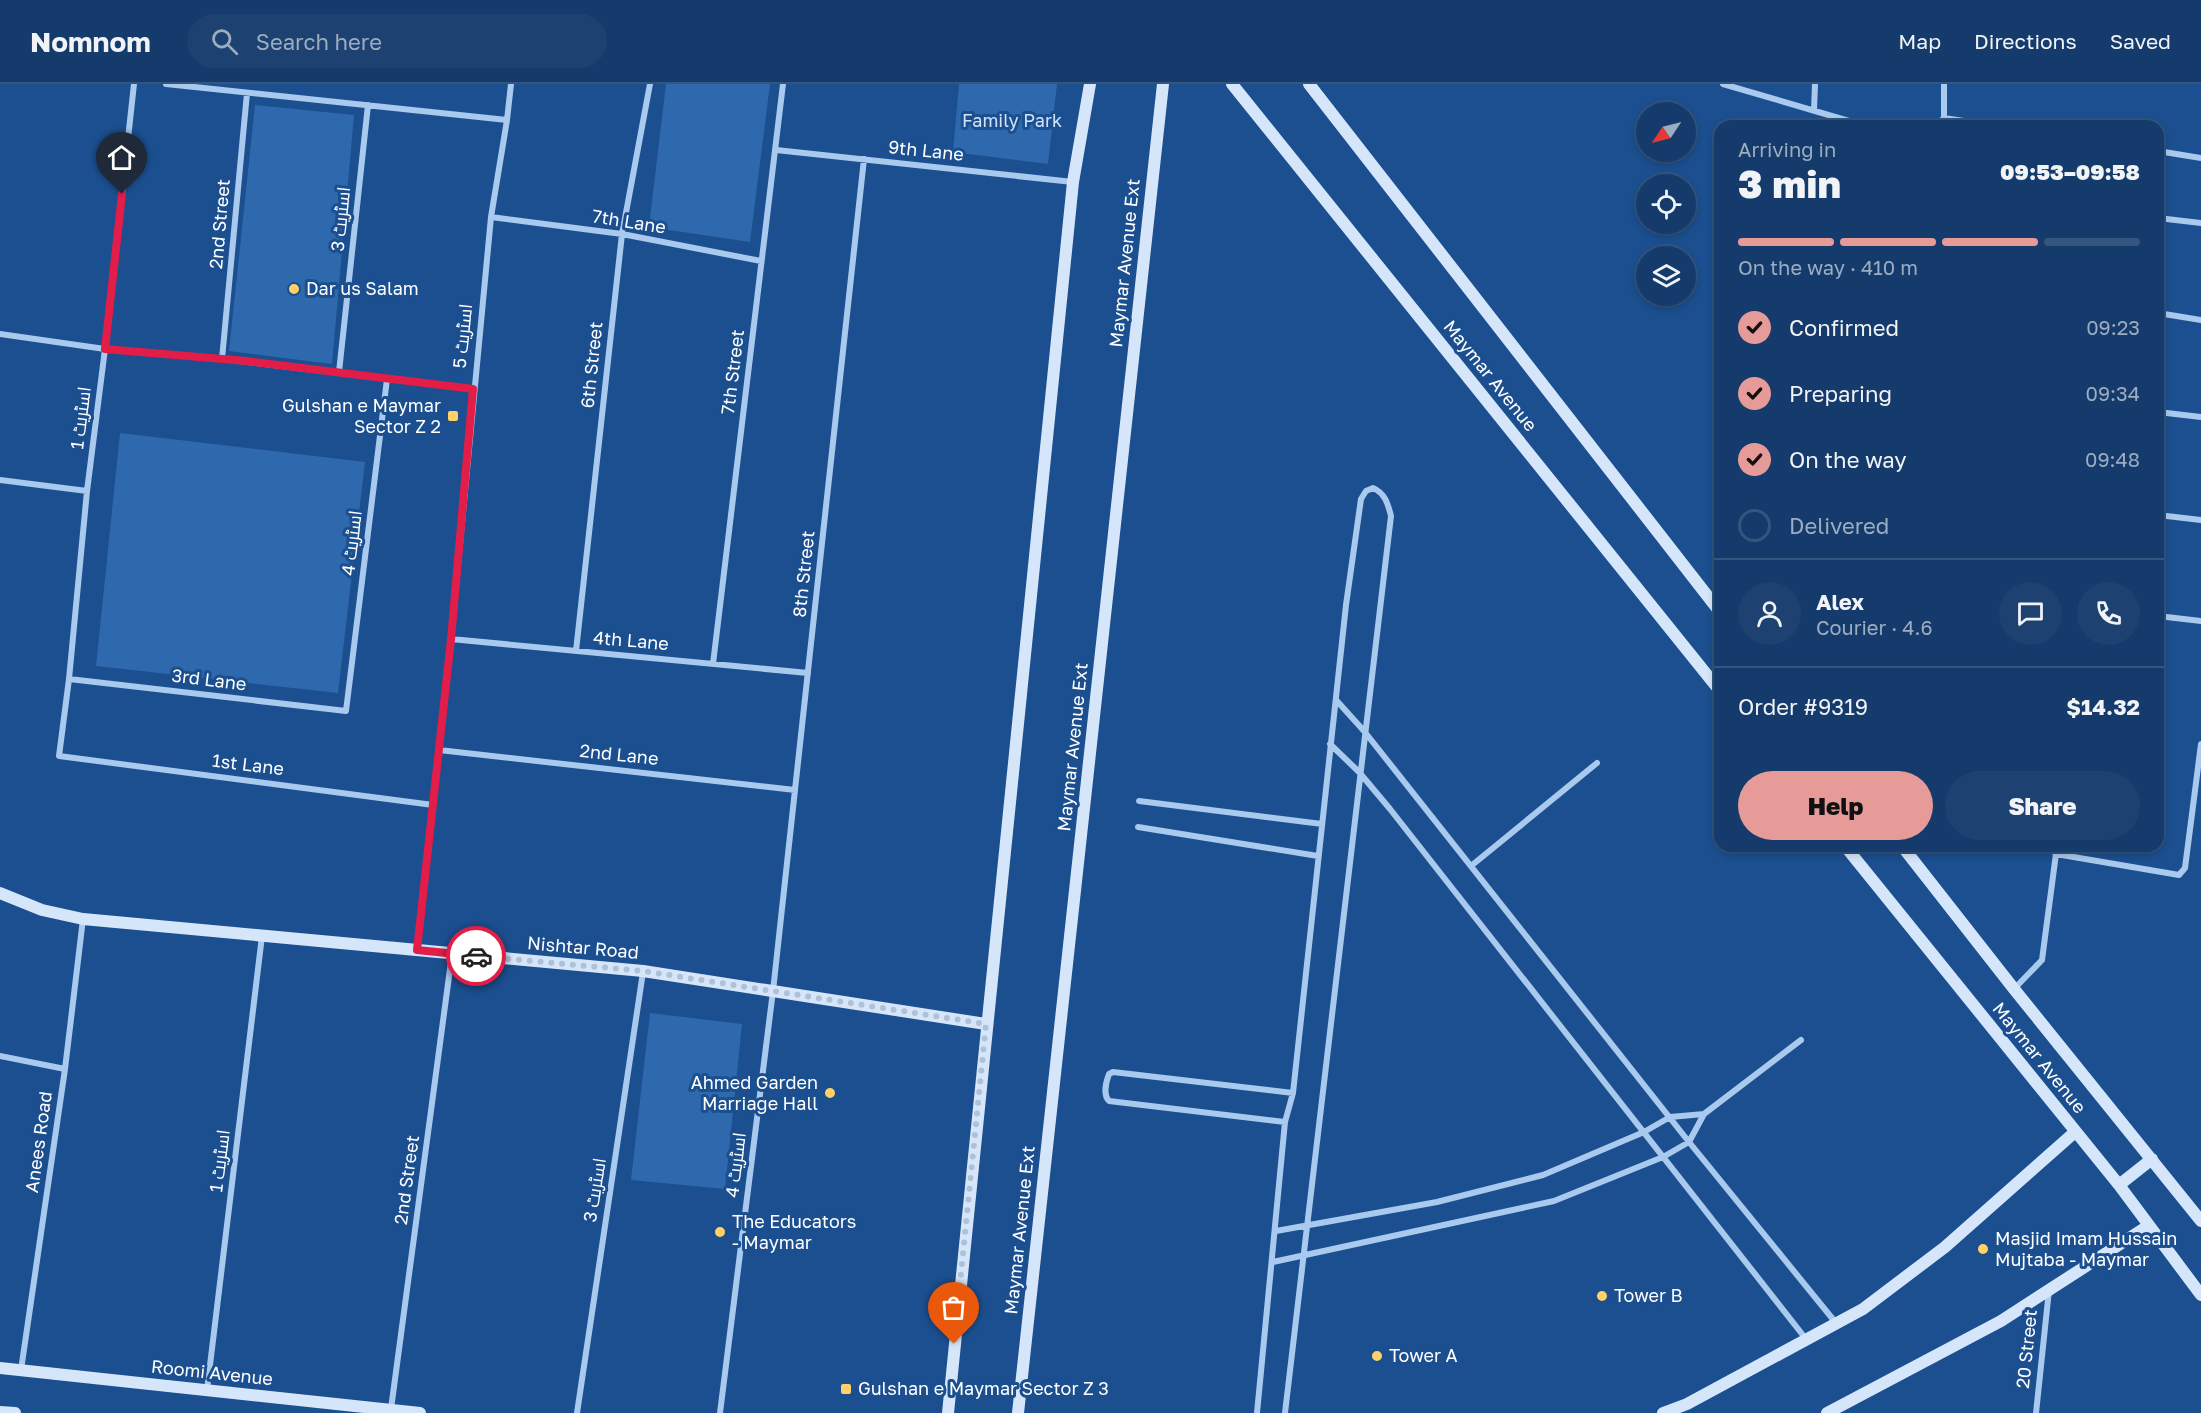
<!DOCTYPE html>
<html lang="en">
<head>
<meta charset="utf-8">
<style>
  :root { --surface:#143b6b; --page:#1d4271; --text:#f1f3f6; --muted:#9dadc1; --line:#33557e; --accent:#e69b98 }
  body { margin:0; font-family:"Golos Text",Cairo,sans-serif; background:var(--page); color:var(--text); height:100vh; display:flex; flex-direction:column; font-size:22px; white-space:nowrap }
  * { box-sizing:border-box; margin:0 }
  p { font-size:20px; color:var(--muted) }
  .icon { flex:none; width:33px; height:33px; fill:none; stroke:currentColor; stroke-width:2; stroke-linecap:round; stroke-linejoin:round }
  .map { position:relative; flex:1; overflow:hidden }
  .details { position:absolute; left:1714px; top:36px; width:450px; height:732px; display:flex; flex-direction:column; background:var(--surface); border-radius:18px; box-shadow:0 3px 9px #0003,0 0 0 2px var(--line) }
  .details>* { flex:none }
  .needle { width:39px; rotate:235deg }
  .tools { position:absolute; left:1636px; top:18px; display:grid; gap:12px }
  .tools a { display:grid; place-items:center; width:60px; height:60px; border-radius:50%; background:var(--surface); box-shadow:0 3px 9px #0003,0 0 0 2px var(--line); font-size:30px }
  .pin { position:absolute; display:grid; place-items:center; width:51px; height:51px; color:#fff; margin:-62px -26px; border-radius:50% 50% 50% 0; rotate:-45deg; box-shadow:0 0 6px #0007 }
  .pin .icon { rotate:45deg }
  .courier { position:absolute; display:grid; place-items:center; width:60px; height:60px; margin:-30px; border:4px solid #e11d48; border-radius:50%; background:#fff; color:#222; box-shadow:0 2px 8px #0007 }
  .summary em { font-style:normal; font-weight:800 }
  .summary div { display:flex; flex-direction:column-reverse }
  .summary { display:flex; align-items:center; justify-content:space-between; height:102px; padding:0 24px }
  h1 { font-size:39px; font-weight:800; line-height:45px }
  .bar { display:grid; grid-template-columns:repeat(4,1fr); gap:9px 6px; align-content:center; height:72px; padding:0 24px }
  .bar i { height:8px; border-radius:4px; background:var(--line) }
  .bar .current { background:var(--accent) }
  .bar p { grid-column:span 4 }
  .line { display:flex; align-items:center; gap:15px; padding:0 24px; border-top:2px solid var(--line) }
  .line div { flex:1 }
  .round { display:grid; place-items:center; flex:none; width:63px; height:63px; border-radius:32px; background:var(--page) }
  ol { padding:0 24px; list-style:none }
  li { display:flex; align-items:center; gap:18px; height:66px }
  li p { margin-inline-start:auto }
  li .icon { padding:6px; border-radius:50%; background:var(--accent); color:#111; stroke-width:4 }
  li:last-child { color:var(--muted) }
  li i { width:33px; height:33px; border:3px solid var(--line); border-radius:50% }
  .cta { display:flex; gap:12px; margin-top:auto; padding:12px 24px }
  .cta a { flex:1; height:69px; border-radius:36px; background:var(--accent); color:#111; font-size:24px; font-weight:800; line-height:69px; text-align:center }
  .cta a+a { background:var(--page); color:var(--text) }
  header { display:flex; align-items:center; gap:36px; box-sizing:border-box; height:84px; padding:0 30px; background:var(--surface); border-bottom:2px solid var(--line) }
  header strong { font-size:28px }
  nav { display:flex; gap:33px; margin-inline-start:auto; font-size:21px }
  .search { width:420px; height:54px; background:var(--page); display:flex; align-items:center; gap:15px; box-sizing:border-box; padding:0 21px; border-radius:33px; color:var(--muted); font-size:22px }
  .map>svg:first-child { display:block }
  .green { fill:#2e69ad }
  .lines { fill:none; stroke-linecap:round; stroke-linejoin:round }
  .street { stroke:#a9c9ee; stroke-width:6 }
  .secondary { stroke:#d6e6fa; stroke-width:12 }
  .done { stroke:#afc1d8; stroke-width:6; stroke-dasharray:0 10.8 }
  .route { stroke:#e11d48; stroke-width:8 }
  .poi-dot { fill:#ffd166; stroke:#1b4f8f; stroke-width:2 }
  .labels { text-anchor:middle; stroke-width:6; stroke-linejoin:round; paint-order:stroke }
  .park-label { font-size:18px; fill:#cfe3fa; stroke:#1b4f8f }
  .street-label { font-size:18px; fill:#fff; stroke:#1b4f8f }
  .poi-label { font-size:18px; fill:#fff; stroke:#1b4f8f; text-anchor:start }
</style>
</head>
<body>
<header>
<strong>Nomnom</strong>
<div class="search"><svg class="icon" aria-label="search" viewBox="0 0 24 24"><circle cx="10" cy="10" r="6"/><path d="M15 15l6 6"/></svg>Search here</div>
<nav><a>Map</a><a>Directions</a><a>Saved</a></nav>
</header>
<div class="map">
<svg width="2201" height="1329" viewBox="0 0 2201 1329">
  <rect width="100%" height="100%" fill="#1b4f8f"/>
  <path class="green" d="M666 0H770L750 158 649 143Z
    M959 0H1057L1048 80 953 68Z
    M255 21 354 31 332 280 229 267Z
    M120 349 365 378 338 609 96 582Z
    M650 929 742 940 725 1105 631 1096Z"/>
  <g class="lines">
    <path class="street" d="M134 0 105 265 87 407 69 595 59 672 433 721
      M166 0 507 36
      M1723 0 1866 42
      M1944 0V34L1997 42
      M1814 27 1815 0
      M1935 42 1944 34
      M776 66 1073 98
      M2158 67 2201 74
      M491 133 622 150 761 177
      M2158 134 2201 139
      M2158 229 2201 236
      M0 250 105 265 222 275 473 305
      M222 275 247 9
      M339 288 368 21
      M2158 328 2201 333
      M0 396 87 407
      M2158 431 2201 436
      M2158 532 2201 537
      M451 555 808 589
      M576 567 622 150 650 0
      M713 580 783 0
      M69 595 346 627 387 295
      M1337 617 1364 647 1689 1058 1836 1239
      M1330 660 1359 688 1390 725 1806 1255
      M439 666 795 706
      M1139 717 1322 740
      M1138 743 1318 772
      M2049 762 2056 770 2179 791 2185 784 2201 660
      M1471 782 1597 679
      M417 866 451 555 491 133 507 36 511 0
      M2014 905 2042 876 2057 762
      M0 972 65 985
      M1285 1038 1109 1017C1103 1011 1106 998 1109 990L1113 988 1293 1009
      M1276 1147 1437 1118 1543 1091 1644 1048 1670 1033 1704 1030
      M1273 1178 1554 1117 1663 1073 1689 1058 1704 1030 1801 956
      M21 1286 65 985 83 835
      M207 1306 262 852
      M391 1325 452 870
      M577 1329 643 888
      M720 1329 773 907 864 75
      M1257 1329 1285 1038 1293 1009 1346 521 1361 415 1366 407 1373 404C1385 409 1388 420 1391 432L1285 1329
      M2036 1329 2049 1206"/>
    <path class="secondary" d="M1232 0 1720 607
      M1309 0 1720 528
      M1845 762 2119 1101 2201 1211
      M1902 762 2014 905 2201 1137
      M0 809 42 826 83 835 643 887 986 940
      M2119 1101 2152 1075
      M0 1284 420 1329
      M0 1328 15 1329
      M948 1329 1073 98 1090 0
      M1018 1329 1163 0
      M1663 1329 1687 1320 1863 1225 1945 1163 2075 1048
      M1827 1329 2001 1237 2148 1142"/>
  </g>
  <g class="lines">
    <path class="done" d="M476 872 643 887 986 940 954 1260"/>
    <path class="route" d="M122 110 105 265 246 277 473 305 451 555 417 866 476 872"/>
  </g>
  <g class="poi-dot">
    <circle cx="294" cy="205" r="6"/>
    <rect x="447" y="326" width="12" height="12" rx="3"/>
    <circle cx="830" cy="1009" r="6"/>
    <circle cx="720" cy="1148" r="6"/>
    <circle cx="1983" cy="1165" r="6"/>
    <circle cx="1602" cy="1212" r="6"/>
    <circle cx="1377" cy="1272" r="6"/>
    <rect x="840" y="1299" width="12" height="12" rx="3"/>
  </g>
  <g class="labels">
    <g class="park-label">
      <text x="1012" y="43">Family Park</text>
    </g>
    <g class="street-label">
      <text transform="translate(926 67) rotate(6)" y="6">9th Lane</text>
      <text transform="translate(341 135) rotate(-84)" y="6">اسٹریٹ 3</text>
      <text transform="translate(629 138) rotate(9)" y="6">7th Lane</text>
      <text transform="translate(220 140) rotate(-85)" y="6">2nd Street</text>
      <text transform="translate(1125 179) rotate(-84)" y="6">Maymar Avenue Ext</text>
      <text transform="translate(463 252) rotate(-84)" y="6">اسٹریٹ 5</text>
      <text transform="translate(592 281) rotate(-84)" y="6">6th Street</text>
      <text transform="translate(733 288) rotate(-83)" y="6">7th Street</text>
      <text transform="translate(1490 292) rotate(51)" y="6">Maymar Avenue</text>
      <text transform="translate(81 334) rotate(-83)" y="6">اسٹریٹ 1</text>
      <text transform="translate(352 459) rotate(-83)" y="6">اسٹریٹ 4</text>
      <text transform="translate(804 490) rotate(-84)" y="6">8th Street</text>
      <text transform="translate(631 557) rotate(5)" y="6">4th Lane</text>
      <text transform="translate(209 596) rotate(7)" y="6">3rd Lane</text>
      <text transform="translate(1073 663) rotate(-84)" y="6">Maymar Avenue Ext</text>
      <text transform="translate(619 671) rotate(6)" y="6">2nd Lane</text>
      <text transform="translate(248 681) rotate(7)" y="6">1st Lane</text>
      <text transform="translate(583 864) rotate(5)" y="6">Nishtar Road</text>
      <text transform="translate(2039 974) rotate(51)" y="6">Maymar Avenue</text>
      <text transform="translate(39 1058) rotate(-82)" y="6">Anees Road</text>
      <text transform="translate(220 1077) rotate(-83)" y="6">اسٹریٹ 1</text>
      <text transform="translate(736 1081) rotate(-83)" y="6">اسٹریٹ 4</text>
      <text transform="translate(407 1096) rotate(-82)" y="6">2nd Street</text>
      <text transform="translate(595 1106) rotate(-81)" y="6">اسٹریٹ 3</text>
      <text transform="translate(1020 1146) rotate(-84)" y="6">Maymar Avenue Ext</text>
      <text transform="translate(2027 1265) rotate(-84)" y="6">20 Street</text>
      <text transform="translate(212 1289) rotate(6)" y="6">Roomi Avenue</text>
    </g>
    <g class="poi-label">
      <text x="306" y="211">Dar us Salam</text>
      <text x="441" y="328" text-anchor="end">Gulshan e Maymar<tspan x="441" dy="21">Sector Z 2</tspan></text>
      <text x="818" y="1005" text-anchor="end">Ahmed Garden<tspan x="818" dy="21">Marriage Hall</tspan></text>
      <text x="732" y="1144">The Educators<tspan x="732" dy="21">- Maymar</tspan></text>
      <text x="1995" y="1161">Masjid Imam Hussain<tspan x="1995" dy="21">Mujtaba - Maymar</tspan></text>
      <text x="1614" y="1218">Tower B</text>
      <text x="1389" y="1278">Tower A</text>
      <text x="858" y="1311">Gulshan e Maymar Sector Z 3</text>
    </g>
  </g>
</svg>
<div class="tools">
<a><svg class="needle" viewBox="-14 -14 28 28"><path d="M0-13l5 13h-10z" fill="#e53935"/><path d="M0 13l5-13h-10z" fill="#9dadc1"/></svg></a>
<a><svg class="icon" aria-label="locate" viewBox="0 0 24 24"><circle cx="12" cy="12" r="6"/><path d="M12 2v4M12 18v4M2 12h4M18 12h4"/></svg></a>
<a><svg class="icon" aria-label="layers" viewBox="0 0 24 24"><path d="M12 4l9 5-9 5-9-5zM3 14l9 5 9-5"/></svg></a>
</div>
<div class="pin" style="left:954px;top:1260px;background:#ea580c"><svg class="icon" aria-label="bag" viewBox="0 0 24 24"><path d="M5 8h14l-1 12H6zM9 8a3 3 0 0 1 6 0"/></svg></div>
<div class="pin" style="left:122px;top:110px;background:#1f2937"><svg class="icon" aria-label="home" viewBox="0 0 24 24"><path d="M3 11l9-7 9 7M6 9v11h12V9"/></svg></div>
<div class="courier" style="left:476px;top:872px"><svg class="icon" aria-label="car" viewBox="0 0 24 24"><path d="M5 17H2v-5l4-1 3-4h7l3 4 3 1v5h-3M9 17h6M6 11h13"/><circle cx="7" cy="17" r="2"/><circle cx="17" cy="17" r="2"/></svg></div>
<section class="details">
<div class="summary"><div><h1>3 min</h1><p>Arriving in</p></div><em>09:53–09:58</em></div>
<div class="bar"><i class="current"></i><i class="current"></i><i class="current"></i><i></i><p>On the way · 410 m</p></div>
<ol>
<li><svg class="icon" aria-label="check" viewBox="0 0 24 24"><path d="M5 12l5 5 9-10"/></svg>Confirmed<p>09:23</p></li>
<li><svg class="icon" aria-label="check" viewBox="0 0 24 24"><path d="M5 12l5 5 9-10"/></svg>Preparing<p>09:34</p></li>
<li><svg class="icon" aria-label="check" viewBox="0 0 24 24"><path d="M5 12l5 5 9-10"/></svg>On the way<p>09:48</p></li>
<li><i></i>Delivered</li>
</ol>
<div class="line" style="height:108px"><a class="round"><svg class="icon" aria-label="person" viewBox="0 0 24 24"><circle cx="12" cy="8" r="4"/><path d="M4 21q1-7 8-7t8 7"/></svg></a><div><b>Alex</b><p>Courier · 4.6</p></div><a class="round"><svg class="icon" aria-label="chat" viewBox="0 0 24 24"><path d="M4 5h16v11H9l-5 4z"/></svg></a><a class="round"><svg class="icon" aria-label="phone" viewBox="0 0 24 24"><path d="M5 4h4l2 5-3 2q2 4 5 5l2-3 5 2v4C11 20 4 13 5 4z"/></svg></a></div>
<div class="line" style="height:78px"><div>Order #9319</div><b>$14.32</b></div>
<div class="cta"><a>Help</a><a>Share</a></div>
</section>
</div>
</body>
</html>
